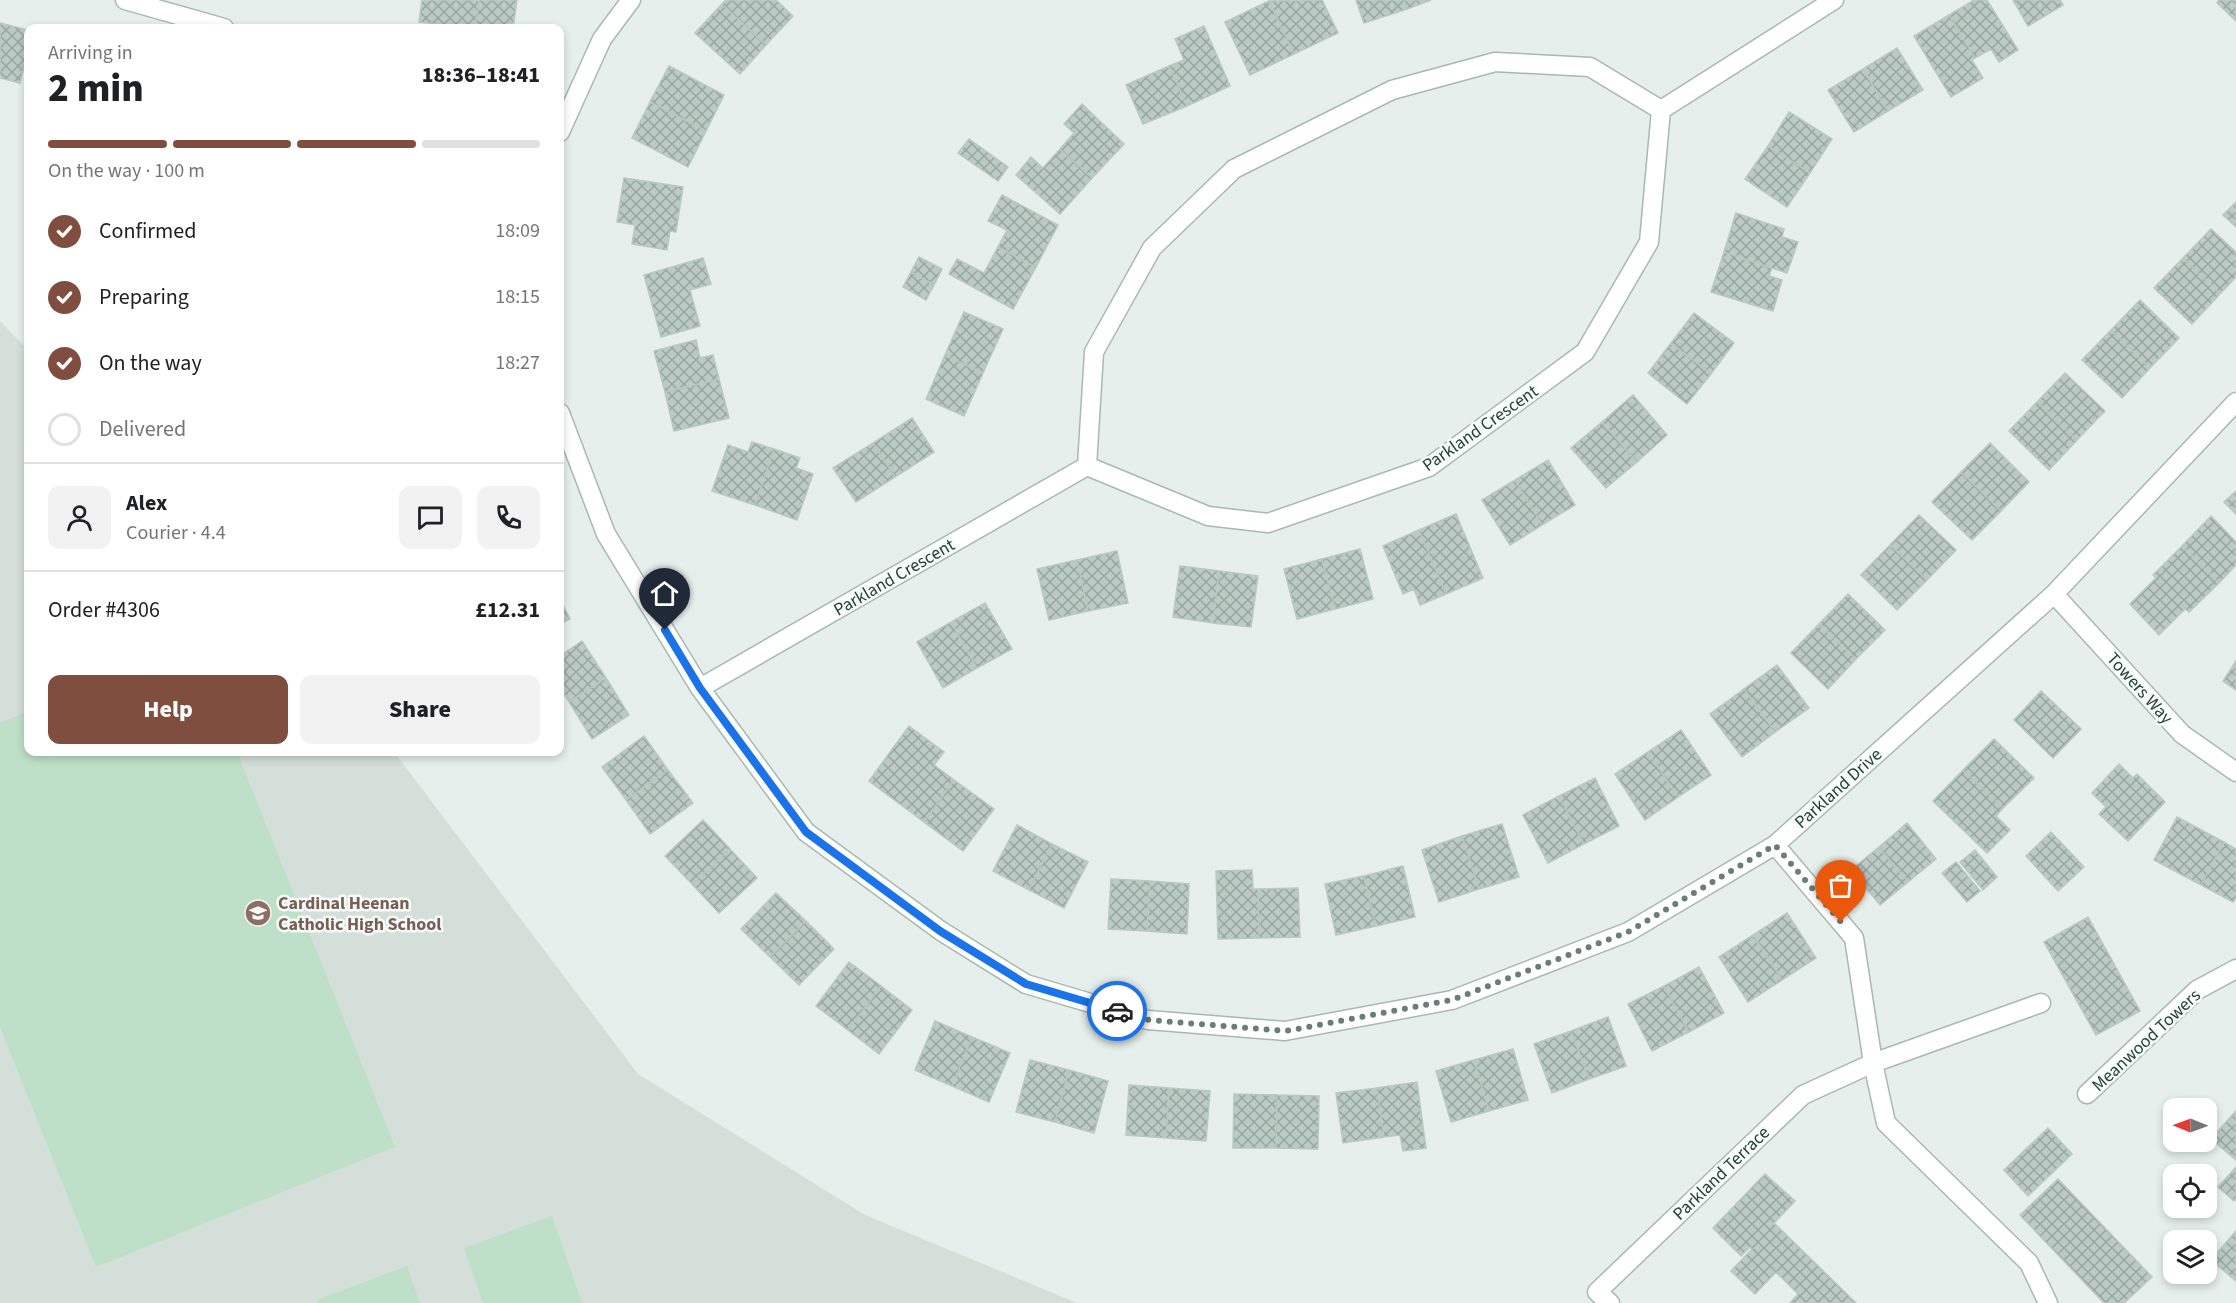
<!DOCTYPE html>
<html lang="en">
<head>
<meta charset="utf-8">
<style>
  :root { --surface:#fff; --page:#f2f2f2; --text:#202124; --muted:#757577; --line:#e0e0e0; --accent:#7f4e3f }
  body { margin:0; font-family:"Source Sans 3",sans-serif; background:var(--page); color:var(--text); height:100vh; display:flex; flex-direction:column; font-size:22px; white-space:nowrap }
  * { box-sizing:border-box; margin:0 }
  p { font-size:20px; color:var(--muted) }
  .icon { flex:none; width:33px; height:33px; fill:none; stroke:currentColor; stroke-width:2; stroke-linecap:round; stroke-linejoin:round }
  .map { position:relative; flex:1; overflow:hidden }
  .panel { position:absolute; left:24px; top:24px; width:540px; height:732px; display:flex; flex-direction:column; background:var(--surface); border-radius:12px; box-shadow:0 3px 9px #0003 }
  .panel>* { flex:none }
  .needle { width:39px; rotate:271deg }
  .buttons { position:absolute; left:2163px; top:1098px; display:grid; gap:12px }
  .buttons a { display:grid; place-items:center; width:54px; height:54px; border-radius:12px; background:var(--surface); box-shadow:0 3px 9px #0003; font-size:30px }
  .pin { position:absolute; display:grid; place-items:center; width:51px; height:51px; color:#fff; margin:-62px -26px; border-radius:50% 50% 50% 0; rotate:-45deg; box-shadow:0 0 6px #0007 }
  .pin .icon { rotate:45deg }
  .courier { position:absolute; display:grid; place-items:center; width:60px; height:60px; margin:-30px; border:4px solid #1a73e8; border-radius:50%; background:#fff; color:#222; box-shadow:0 2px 8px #0007 }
  .head em { font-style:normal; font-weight:800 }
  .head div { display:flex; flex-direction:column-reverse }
  .head { display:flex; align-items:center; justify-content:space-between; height:102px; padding:0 24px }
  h1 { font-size:39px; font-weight:800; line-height:45px }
  .bar { display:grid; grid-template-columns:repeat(4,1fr); gap:9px 6px; align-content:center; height:72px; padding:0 24px }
  .bar i { height:8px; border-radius:4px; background:var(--line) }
  .bar .active { background:var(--accent) }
  .bar p { grid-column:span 4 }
  .line { display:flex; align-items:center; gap:15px; padding:0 24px; border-top:2px solid var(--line) }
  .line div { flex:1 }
  .round { display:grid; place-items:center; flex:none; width:63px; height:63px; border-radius:12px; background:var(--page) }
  ol { padding:0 24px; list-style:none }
  li { display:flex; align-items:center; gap:18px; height:66px }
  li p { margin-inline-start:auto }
  li .icon { padding:6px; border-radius:50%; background:var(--accent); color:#fff; stroke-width:4 }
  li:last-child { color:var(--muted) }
  li i { width:33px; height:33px; border:3px solid var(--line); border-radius:50% }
  .cta { display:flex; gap:12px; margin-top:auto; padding:12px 24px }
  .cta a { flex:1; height:69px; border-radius:12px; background:var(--accent); color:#fff; font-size:24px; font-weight:800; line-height:69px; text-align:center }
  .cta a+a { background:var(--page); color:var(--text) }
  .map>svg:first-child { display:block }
  .built { fill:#d4dfda }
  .pitch { fill:#bfe0c8 }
  .building { fill:url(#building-cross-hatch); stroke:#b8c9c2; stroke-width:1.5 }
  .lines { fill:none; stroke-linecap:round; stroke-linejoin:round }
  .service-casing { stroke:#a8b8b2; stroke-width:21 }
  .minor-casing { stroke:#a8b8b2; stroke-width:21 }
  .service { stroke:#fff; stroke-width:18 }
  .minor { stroke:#fff; stroke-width:18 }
  .done { stroke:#687f78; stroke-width:6; stroke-dasharray:0 10.8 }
  .route { stroke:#1a73e8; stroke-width:8 }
  .labels { text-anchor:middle; stroke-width:5; stroke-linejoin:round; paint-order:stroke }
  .street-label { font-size:18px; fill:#24423a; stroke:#f7fbf9 }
  .education-label { font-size:18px; font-weight:bold; fill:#785e54; stroke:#f7fbf9; text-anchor:start }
</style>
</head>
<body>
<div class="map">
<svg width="2236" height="1303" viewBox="0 0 2236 1303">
  <defs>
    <pattern id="building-cross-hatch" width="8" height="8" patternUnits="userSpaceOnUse" patternTransform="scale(1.5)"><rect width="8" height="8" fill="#bbcac4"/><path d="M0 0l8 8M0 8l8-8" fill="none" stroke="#98a6a0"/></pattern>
  </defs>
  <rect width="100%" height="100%" fill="#e6efeb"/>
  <path class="built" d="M0 321 28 350V752H394L638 1074 865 1215 1077 1303H0Z"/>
  <path class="pitch" d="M28 711V752H237L395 1147 96 1267 0 1027V723Z
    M552 1216 582 1303H483L464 1248Z
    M407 1266 420 1303H318L317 1300Z"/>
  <path class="building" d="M422 0H479L475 28 419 22Z
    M479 0H517L513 28H475Z
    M726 0H776L793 16 766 45 722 4Z
    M1322 0 1338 33 1294 54 1269 1Z
    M1356 0H1404L1407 9 1364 23Z
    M1404 0H1431L1407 9Z
    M1974 0H1987L2018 50 1999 62 1991 49 1975 58 1949 15Z
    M2013 0H2060L2063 5 2028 26Z
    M2219 0H2236V21L2217 3Z
    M1269 1 1294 54 1250 75 1225 22Z
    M722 4 766 45 740 74 695 33Z
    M1949 15 1975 58 1972 60 1983 78 1951 97 1914 36Z
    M0 23 28 30V50L20 83 0 78Z
    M1204 26 1230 86 1187 106 1169 66 1184 60 1175 39Z
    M1897 48 1923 90 1888 111 1863 69Z
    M669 66 724 95 706 131 650 102Z
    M1169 66 1187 106 1143 124 1126 85Z
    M1863 69 1888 111 1854 132 1828 90Z
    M650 102 706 131 688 167 632 138Z
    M1082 104 1124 144 1092 178 1060 149 1074 133 1064 124Z
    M1789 112 1832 139 1810 173 1768 146Z
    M969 139 1008 167 998 181 958 153Z
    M1768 146 1810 173 1787 207 1745 179Z
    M1060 149 1092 178 1060 214 1016 175 1031 157 1043 168Z
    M624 178 683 187 676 232 670 231 667 250 632 244 635 225 617 222Z
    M1002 195 1058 225 1036 267 998 247 1007 230 988 221Z
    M2236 202V227L2223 215Z
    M1736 213 1784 229 1782 237 1798 242 1787 273 1724 252Z
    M2211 229 2236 252V277L2220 294 2183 258Z
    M998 247 1036 267 1013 309 949 274 957 259 984 273Z
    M1724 252 1772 268 1769 276 1782 280 1773 311 1711 292Z
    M919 257 942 269 934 285 911 272Z
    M703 258 711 284 690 290 700 326 661 337 644 275Z
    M2183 258 2220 294 2192 324 2154 288Z
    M911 272 934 285 926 300 903 287Z
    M2140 300 2179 338 2150 368 2111 330Z
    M964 312 1003 329 983 373 945 355Z
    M1694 313 1734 343 1711 374 1671 343Z
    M2111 330 2150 368 2122 398 2082 360Z
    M696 340 700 358 713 355 719 379 665 392 654 351Z
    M1671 343 1711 374 1687 404 1648 373Z
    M945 355 983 373 964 416 926 399Z
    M2065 373 2105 411 2077 440 2037 402Z
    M719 379 729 418 674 431 665 392Z
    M1633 395 1667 435 1637 462 1602 422Z
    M2037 402 2077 440 2049 470 2009 431Z
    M912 418 934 452 895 477 873 443Z
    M1602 422 1637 462 1606 488 1571 448Z
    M752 442 774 449 755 505 712 491 728 445 748 452Z
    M873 443 895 477 856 502 833 468Z
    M1990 443 2029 482 2001 511 1961 472Z
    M774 449 800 458 796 468 813 474 797 520 755 505Z
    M1548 460 1575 505 1542 525 1515 480Z
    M1961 472 2001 511 1972 540 1932 502Z
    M1515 480 1542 525 1510 545 1482 500Z
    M2236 491V514L2224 502Z
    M1456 514 1483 578 1446 594 1419 530Z
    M1919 515 1956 550 1927 580 1890 545Z
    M2211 516 2236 542V565L2219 583 2182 546Z
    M1419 530 1446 594 1420 605 1414 589 1403 594 1383 546Z
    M1890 545 1927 580 1897 610 1861 575Z
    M2182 546 2219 583 2189 612 2185 609 2159 635 2130 604 2156 578 2153 575Z
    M1360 549 1373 599 1335 609 1322 559Z
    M1117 551 1128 603 1088 611 1077 560Z
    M1322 559 1335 609 1297 619 1284 569Z
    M1077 560 1088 611 1049 620 1037 569Z
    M1180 566 1219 571 1213 623 1173 617Z
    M1219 571 1258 576 1251 627 1213 623Z
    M1848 594 1885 630 1856 659 1819 624Z
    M560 599 570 619 560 624Z
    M985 603 1012 649 977 668 951 622Z
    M951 622 977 668 943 688 917 642Z
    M1819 624 1856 659 1828 689 1791 653Z
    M582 641 606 678 569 702 560 687V656Z
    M2236 661V690L2223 681Z
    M1777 665 1809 708 1775 732 1744 689Z
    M606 678 629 715 592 739 569 702Z
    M1744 689 1775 732 1742 757 1710 714Z
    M2041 691 2081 729 2053 758 2014 720Z
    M909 726 944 752 934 765 954 780 924 822 869 781Z
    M1681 730 1711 775 1678 797 1648 752Z
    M644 736 668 770 626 800 602 767Z
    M1994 739 2034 778 2003 808 1963 770Z
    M1648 752 1678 797 1645 820 1615 774Z
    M2119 764 2133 778 2137 774 2165 802 2128 841 2099 814 2106 807 2092 793Z
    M668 770 693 803 650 834 626 800Z
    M1963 770 2003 808 1996 816 2010 830 1987 853 1933 801Z
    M1595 778 1619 826 1584 844 1559 796Z
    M954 780 994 809 963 851 924 822Z
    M1559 796 1584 844 1548 863 1523 815Z
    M2177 817 2224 842 2201 885 2154 860Z
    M703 820 730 849 692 884 665 856Z
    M1907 823 1936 859 1908 882 1879 847Z
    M1502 824 1519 877 1479 889 1462 836Z
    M1017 825 1052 844 1029 890 993 871Z
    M2051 832 2084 867 2058 891 2026 856Z
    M1462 836 1479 889 1439 902 1422 850Z
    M2224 842 2236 849V898L2233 902 2201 885Z
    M1052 844 1088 862 1064 908 1029 890Z
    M1879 847 1908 882 1880 905 1851 870Z
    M730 849 757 878 719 913 692 884Z
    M1975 850 1997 877 1983 890 1960 862Z
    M1956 862 1980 891 1967 902 1942 873Z
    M1403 866 1415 917 1376 926 1364 876Z
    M1252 870 1253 889H1258L1259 938 1218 939 1216 871Z
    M1364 876 1376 926 1336 935 1325 884Z
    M1111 879 1150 881 1147 931 1108 929Z
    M1150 881 1189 884 1187 934 1147 931Z
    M1298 888 1300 937 1259 938 1258 889Z
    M776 893 806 921 770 957 741 929Z
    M1787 913 1816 958 1782 980 1753 935Z
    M2088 917 2140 1011 2096 1035 2044 942Z
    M806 921 834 949 799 985 770 957Z
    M1753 935 1782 980 1748 1002 1719 957Z
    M849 962 881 986 848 1030 816 1006Z
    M1699 967 1724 1013 1689 1032 1664 986Z
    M881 986 912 1010 879 1054 848 1030Z
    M1664 986 1689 1032 1652 1051 1628 1004Z
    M1608 1017 1626 1066 1589 1079 1571 1031Z
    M935 1021 972 1037 952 1086 915 1070Z
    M1571 1031 1589 1079 1552 1093 1534 1044Z
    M972 1037 1010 1053 989 1102 952 1086Z
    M1513 1049 1528 1100 1489 1111 1474 1060Z
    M1030 1060 1069 1070 1055 1122 1016 1112Z
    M1474 1060 1489 1111 1451 1122 1436 1071Z
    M1069 1070 1108 1081 1094 1133 1055 1122Z
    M1417 1082 1426 1148 1403 1151 1400 1135 1384 1137 1377 1088Z
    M1129 1085 1169 1088 1166 1138 1126 1135Z
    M1169 1088 1210 1091 1206 1141 1166 1138Z
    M1377 1088 1384 1137 1343 1143 1336 1093Z
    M1234 1094 1277 1095 1276 1148H1233Z
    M1277 1095 1319 1096 1318 1149 1276 1148Z
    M2236 1111V1160L2211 1139Z
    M2048 1128 2072 1154 2028 1196 2004 1170Z
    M2236 1167V1199L2234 1201 2218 1187Z
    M1765 1174 1795 1201 1774 1223 1856 1303H1790L1798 1294 1776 1272 1755 1294 1731 1271 1752 1249 1750 1247 1741 1256 1713 1228Z
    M2058 1179 2152 1277 2124 1303H2104L2020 1215Z
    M2236 1231V1281L2211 1260Z"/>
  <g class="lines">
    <defs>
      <path id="service" d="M1775 845 1854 938 1873 1063 1886 1123 2029 1263 2048 1303
        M2087 1094 2197 990 2236 969
        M1610 1303 1597 1292 1803 1095 1873 1063 2041 1003"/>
      <path id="minor" d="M125 0 224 28
        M1495 62 1590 67 1661 110 1649 242 1585 352 1429 467 1268 523 1208 516 1087 466 1094 352 1152 248 1234 169 1392 90Z
        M1661 110 1834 0
        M560 132 602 39 631 0
        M560 413 606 534 700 688 806 832 941 931 1026 984 1148 1020 1285 1031 1452 1000 1628 932 1775 845 2054 594 2236 402
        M2054 594 2182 734 2236 772
        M700 688 1087 466"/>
    </defs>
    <use href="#service" class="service-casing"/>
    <use href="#minor" class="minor-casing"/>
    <use href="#service" class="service"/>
    <use href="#minor" class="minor"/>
  </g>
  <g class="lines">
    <path class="done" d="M1117 1011 1149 1020 1286 1031 1452 1000 1628 932 1775 845 1841 922"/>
    <path class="route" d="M665 630 700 688 806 832 940 931 1026 984 1117 1011"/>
  </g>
  <defs>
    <symbol id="school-disc" viewBox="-11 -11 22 22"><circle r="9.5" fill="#8d6e63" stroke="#f7fbf9"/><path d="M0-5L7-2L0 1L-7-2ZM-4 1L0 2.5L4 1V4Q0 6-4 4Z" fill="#fff"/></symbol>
  </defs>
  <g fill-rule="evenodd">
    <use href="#school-disc" x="243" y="898" width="30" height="30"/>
  </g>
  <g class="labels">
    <g class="street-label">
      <text transform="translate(1480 428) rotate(-35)" y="6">Parkland Crescent</text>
      <text transform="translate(894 577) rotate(-30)" y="6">Parkland Crescent</text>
      <text transform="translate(2140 688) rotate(48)" y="6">Towers Way</text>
      <text transform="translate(1838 788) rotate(-42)" y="6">Parkland Drive</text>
      <text transform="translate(2146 1040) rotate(-43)" y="6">Meanwood Towers</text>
      <text transform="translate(1721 1173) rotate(-44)" y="6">Parkland Terrace</text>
    </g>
    <g class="education-label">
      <text x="278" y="909">Cardinal Heenan<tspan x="278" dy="21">Catholic High School</tspan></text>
    </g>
  </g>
</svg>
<div class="buttons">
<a><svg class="needle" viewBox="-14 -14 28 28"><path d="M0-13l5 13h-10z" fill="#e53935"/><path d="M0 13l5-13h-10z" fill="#757577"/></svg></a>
<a><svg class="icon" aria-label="locate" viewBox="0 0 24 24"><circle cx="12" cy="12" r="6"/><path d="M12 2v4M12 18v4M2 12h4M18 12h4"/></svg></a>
<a><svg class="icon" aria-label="layers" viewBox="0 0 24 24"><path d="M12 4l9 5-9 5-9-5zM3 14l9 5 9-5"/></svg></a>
</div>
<div class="pin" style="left:1841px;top:922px;background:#ea580c"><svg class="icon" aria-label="bag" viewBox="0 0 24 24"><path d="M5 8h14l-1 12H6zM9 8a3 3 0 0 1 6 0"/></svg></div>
<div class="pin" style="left:665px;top:630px;background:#1f2937"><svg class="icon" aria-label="home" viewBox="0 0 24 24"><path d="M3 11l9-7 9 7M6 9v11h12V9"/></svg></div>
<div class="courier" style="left:1117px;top:1011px"><svg class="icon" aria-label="car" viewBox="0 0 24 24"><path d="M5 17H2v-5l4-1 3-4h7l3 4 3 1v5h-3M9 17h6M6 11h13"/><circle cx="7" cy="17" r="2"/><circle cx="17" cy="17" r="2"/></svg></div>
<section class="panel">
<div class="head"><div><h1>2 min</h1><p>Arriving in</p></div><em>18:36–18:41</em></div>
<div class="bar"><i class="active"></i><i class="active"></i><i class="active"></i><i></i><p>On the way · 100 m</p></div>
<ol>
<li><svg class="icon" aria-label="check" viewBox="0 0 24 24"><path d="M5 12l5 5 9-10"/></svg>Confirmed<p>18:09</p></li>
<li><svg class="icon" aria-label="check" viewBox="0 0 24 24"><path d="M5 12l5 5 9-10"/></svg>Preparing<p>18:15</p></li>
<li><svg class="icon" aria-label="check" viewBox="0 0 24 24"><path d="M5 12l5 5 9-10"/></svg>On the way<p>18:27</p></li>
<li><i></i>Delivered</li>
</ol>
<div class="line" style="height:108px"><a class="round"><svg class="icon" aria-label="person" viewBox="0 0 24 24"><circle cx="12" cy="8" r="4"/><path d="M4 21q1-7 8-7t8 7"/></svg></a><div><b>Alex</b><p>Courier · 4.4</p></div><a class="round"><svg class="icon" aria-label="chat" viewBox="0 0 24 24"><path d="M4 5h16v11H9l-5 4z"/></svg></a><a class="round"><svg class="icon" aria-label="phone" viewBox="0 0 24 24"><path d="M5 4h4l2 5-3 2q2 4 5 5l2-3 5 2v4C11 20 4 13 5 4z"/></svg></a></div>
<div class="line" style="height:78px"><div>Order #4306</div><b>£12.31</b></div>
<div class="cta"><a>Help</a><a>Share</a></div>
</section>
</div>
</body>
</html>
